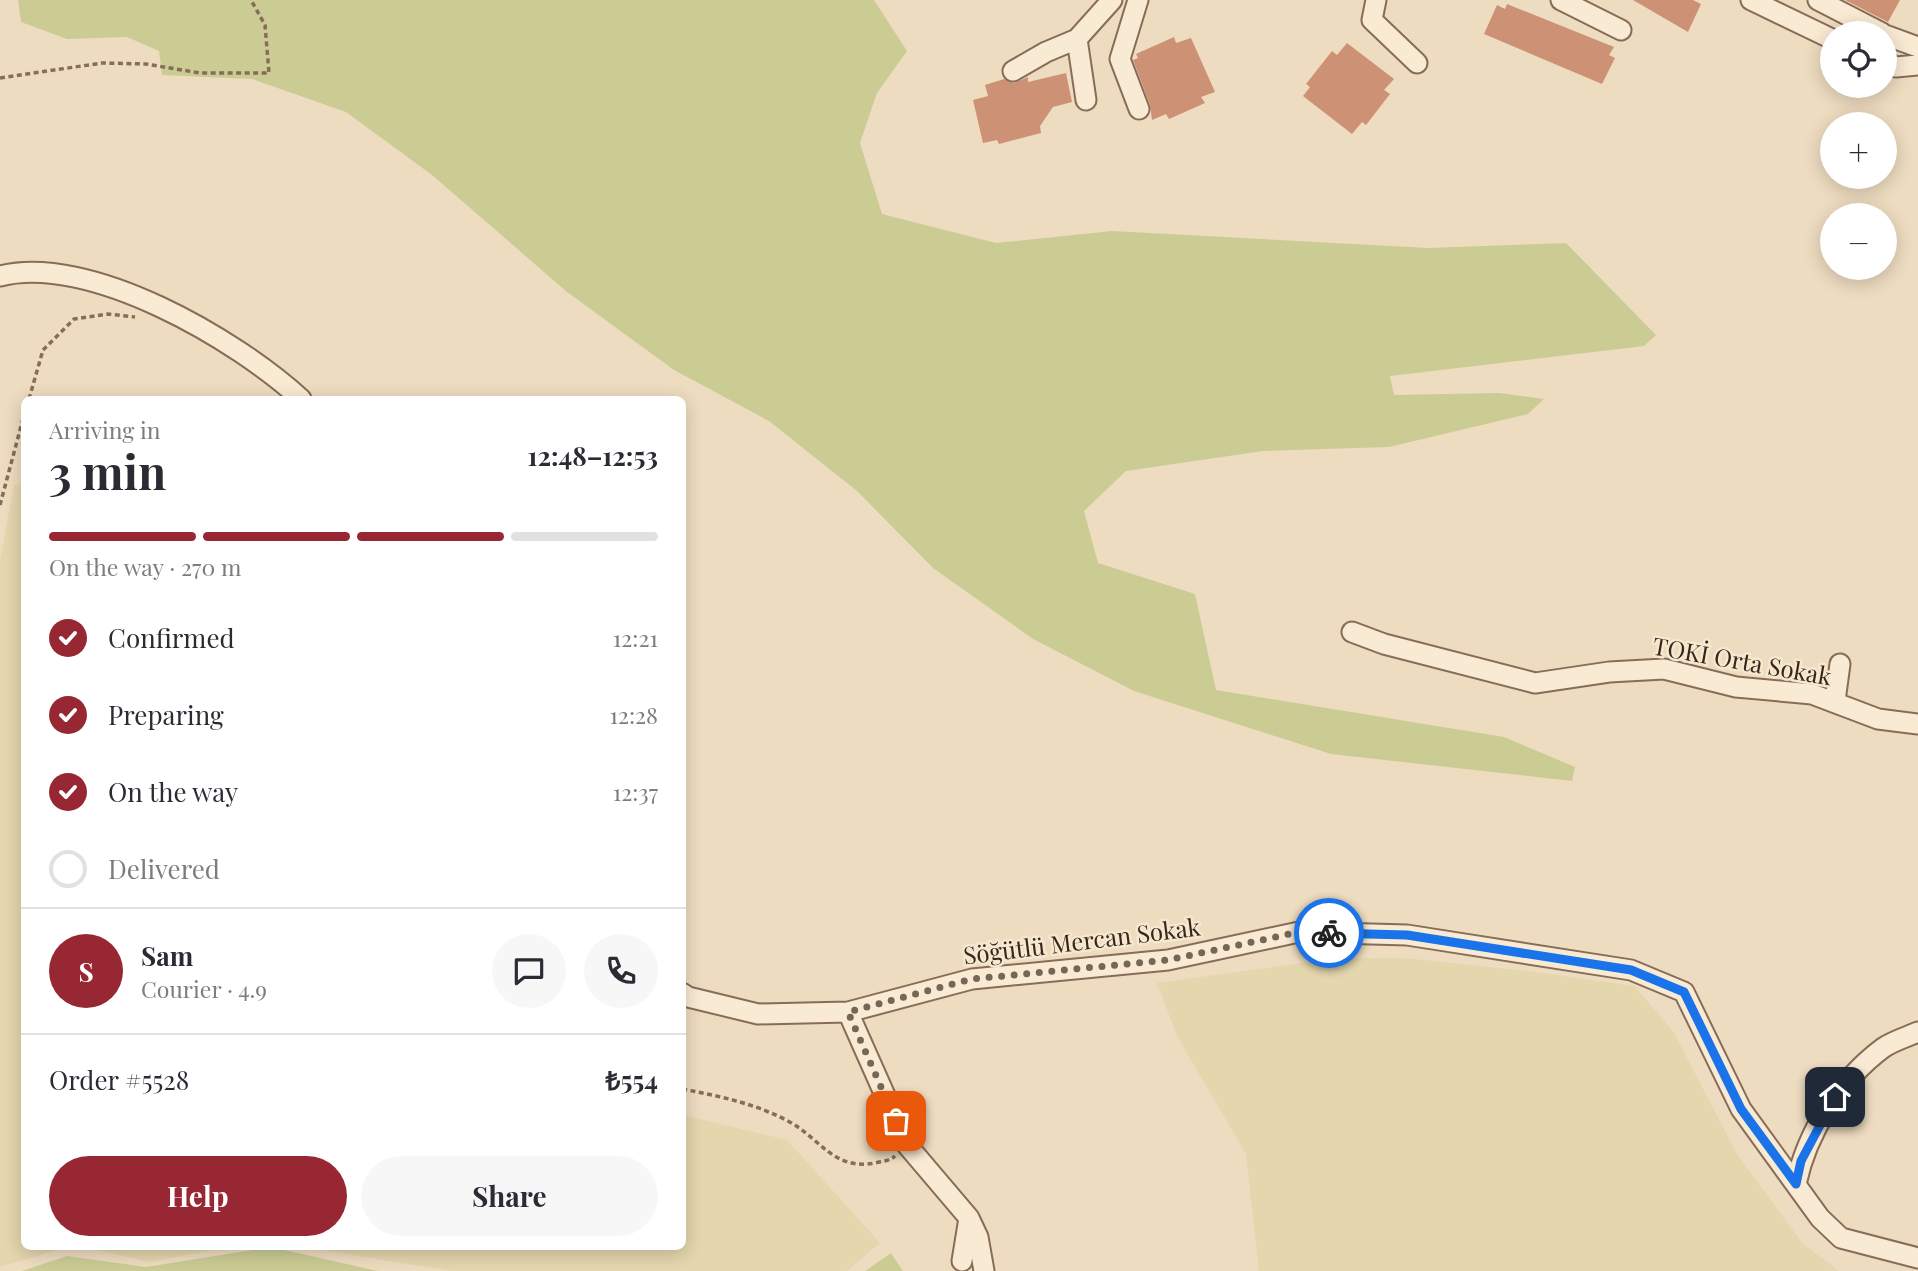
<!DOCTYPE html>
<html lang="en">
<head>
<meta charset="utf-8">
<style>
  :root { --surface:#fff; --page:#f7f7f7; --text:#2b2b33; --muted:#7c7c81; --line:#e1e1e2; --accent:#972733 }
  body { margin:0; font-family:"Playfair Display",serif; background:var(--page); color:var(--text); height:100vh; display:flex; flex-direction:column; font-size:26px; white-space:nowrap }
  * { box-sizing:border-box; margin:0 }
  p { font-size:23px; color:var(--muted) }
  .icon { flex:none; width:38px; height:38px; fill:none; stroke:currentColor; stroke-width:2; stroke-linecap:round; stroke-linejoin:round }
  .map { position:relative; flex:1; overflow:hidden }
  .drawer { position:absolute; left:21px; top:396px; width:665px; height:854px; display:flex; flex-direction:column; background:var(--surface); border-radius:10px; box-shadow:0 4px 18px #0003 }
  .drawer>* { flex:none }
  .controls { position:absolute; left:1820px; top:21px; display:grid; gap:14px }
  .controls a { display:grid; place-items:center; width:77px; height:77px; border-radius:50%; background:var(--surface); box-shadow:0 4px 18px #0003; font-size:35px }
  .pin { position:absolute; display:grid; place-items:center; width:60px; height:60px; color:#fff; margin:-30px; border-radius:14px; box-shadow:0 4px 10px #0006 }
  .courier { position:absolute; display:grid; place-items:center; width:70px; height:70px; margin:-35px; border:5px solid #1a73e8; border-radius:50%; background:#fff; color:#222; box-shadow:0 2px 9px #0007 }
  .summary em { font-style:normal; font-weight:700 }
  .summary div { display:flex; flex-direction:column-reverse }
  .summary { display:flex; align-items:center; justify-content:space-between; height:119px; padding:0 28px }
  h1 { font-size:46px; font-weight:700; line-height:52px }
  .bar { display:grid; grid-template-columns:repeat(4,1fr); gap:10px 7px; align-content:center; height:84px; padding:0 28px }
  .bar i { height:9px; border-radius:5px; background:var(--line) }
  .bar .selected { background:var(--accent) }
  .bar p { grid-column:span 4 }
  .line { display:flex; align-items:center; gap:18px; padding:0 28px; border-top:2px solid var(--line) }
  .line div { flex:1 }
  .round { display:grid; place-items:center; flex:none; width:74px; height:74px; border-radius:37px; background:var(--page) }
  ol { padding:0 28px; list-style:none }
  li { display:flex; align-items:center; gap:21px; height:77px }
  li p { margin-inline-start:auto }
  li .icon { padding:7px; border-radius:50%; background:var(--accent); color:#fff; stroke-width:4 }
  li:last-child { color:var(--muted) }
  li i { width:38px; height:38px; border:4px solid var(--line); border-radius:50% }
  .primary-button { display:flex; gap:14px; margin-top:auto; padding:14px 28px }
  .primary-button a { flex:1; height:80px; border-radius:42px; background:var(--accent); color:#fff; font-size:28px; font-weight:700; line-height:80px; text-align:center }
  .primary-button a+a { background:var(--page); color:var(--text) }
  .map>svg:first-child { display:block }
  .farmland { fill:#e4d6ad }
  .green { fill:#cbcc94 }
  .building { fill:#cd9175 }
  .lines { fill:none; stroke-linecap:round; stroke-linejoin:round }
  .minor-casing { stroke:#876c58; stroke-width:23 }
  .path { stroke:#876c58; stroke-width:3.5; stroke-dasharray:5 3.5; stroke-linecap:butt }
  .minor { stroke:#f9ead3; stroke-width:19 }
  .done { stroke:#765; stroke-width:7; stroke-dasharray:0 12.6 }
  .route { stroke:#1a73e8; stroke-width:9 }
  .labels { text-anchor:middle; stroke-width:5; stroke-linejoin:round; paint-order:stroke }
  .street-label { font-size:24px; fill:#37261c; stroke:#f6e7cf }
</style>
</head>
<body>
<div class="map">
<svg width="1918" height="1271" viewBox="0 0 1918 1271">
  <rect width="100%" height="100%" fill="#eedcc0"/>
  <path class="farmland" d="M24 484V1246H70L0 1267V560L14 485Z
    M1340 958H1404L1528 971 1634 986 1673 1031 1737 1154 1803 1244 1839 1271H1259L1246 1154 1177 1036 1157 983Z
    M683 1115 787 1140 880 1243 847 1271H452L296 1246H682Z
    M79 1246H235L149 1262Z"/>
  <path class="green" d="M18 0H874L907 51 877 93 860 143 882 214 996 243 1112 231 1428 248 1566 243 1656 335 1644 346 1390 376 1394 395 1499 393 1544 399 1528 414 1389 447 1263 451 1126 471 1084 511 1098 563 1195 594 1216 690 1504 737 1575 767 1572 781 1331 754 1134 691 1033 639 933 568 857 491 769 421 674 370 567 292 432 175 346 112 252 79 162 75 159 51 127 37 67 39 21 22Z
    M271 1247 378 1271H22L67 1256 146 1267Z
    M891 1253 903 1271H865Z"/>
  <path class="building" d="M1633 0H1693L1701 4 1688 32Z
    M1845 0H1900L1888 22Z
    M1507 4 1614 47 1609 55 1615 58 1602 84 1484 34 1497 5 1505 9Z
    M1174 37 1176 43 1191 38 1215 92 1201 97 1205 103 1169 119 1166 114 1152 120 1150 105 1133 60 1138 58 1136 54Z
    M1347 43 1394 79 1384 90 1390 94 1366 125 1362 122 1352 134 1303 96 1310 87 1306 84 1332 51 1337 55Z
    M1066 73 1072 102 1053 107 1040 126 1041 133 999 144 997 140 983 143 973 100 988 96 985 85 1004 79 1014 83 1028 77V82Z"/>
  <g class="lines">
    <defs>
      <path id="minor" d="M1138 0 1120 59 1139 109
        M1376 0 1372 20 1417 63
        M1561 0 1621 30
        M1751 0 1832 39
        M1818 0 1882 33
        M1885 35 1918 47
        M1885 62 1896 67 1918 65
        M1013 71 1046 52 1077 39
        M1086 100 1077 39 1112 0
        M0 276C89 253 237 340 301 399
        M1352 632 1384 644 1535 683 1609 672 1664 669 1736 687 1812 694 1878 719 1918 724
        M1835 701 1840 664
        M682 993 688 997 758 1014 848 1012 972 979 1168 960 1299 932 1407 935 1631 970 1684 992 1741 1109 1820 1218 1841 1238 1918 1258
        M848 1012 907 1145 969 1218 978 1237 984 1271
        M1796 1184C1807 1132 1840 1080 1883 1048 1893 1041 1907 1037 1918 1032
        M962 1261 969 1218"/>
    </defs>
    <use href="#minor" class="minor-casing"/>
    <path class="path" d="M0 78 102 63 146 64 200 73H269L265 25 251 0
      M29 399 43 350 74 319 108 314 135 317
      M0 505 24 415
      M682 1089C719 1096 753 1103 786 1120 819 1136 832 1171 875 1163 883 1161 890 1161 895 1156"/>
    <use href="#minor" class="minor"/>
  </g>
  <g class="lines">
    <path class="done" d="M896 1121 848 1012 972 979 1168 960 1299 932 1329 933"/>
    <path class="route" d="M1329 933 1407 935 1631 970 1684 992 1741 1109 1796 1184 1801 1161 1835 1097"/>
  </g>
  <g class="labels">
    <g class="street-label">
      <text transform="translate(1742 662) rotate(10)" y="8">TOKİ Orta Sokak</text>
      <text transform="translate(1082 942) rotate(-7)" y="8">Söğütlü Mercan Sokak</text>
    </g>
  </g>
</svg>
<div class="controls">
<a><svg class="icon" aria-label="locate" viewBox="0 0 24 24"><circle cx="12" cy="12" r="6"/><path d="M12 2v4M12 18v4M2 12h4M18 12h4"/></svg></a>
<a>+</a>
<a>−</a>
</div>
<div class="pin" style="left:896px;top:1121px;background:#ea580c"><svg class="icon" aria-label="bag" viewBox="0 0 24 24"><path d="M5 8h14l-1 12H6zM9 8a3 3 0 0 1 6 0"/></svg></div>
<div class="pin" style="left:1835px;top:1097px;background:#1f2937"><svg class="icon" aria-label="home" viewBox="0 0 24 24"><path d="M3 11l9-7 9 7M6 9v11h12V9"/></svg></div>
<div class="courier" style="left:1329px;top:933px"><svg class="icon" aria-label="bike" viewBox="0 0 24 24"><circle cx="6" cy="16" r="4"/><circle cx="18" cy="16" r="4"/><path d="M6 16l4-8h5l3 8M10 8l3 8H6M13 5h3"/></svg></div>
<section class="drawer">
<div class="summary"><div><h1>3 min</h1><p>Arriving in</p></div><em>12:48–12:53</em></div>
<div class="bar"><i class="selected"></i><i class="selected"></i><i class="selected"></i><i></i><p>On the way · 270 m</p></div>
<ol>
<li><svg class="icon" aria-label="check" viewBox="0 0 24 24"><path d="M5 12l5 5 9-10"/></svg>Confirmed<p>12:21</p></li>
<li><svg class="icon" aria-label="check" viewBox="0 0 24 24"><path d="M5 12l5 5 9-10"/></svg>Preparing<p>12:28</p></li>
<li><svg class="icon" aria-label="check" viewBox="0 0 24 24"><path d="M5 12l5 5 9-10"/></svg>On the way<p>12:37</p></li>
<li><i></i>Delivered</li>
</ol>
<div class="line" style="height:126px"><b class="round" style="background:var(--accent);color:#fff">S</b><div><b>Sam</b><p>Courier · 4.9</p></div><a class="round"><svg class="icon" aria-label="chat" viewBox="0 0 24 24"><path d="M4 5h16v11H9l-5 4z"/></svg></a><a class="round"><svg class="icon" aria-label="phone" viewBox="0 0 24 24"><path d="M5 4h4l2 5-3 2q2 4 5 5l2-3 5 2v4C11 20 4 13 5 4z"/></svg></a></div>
<div class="line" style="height:91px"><div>Order #5528</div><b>₺554</b></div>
<div class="primary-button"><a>Help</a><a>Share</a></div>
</section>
</div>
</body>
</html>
